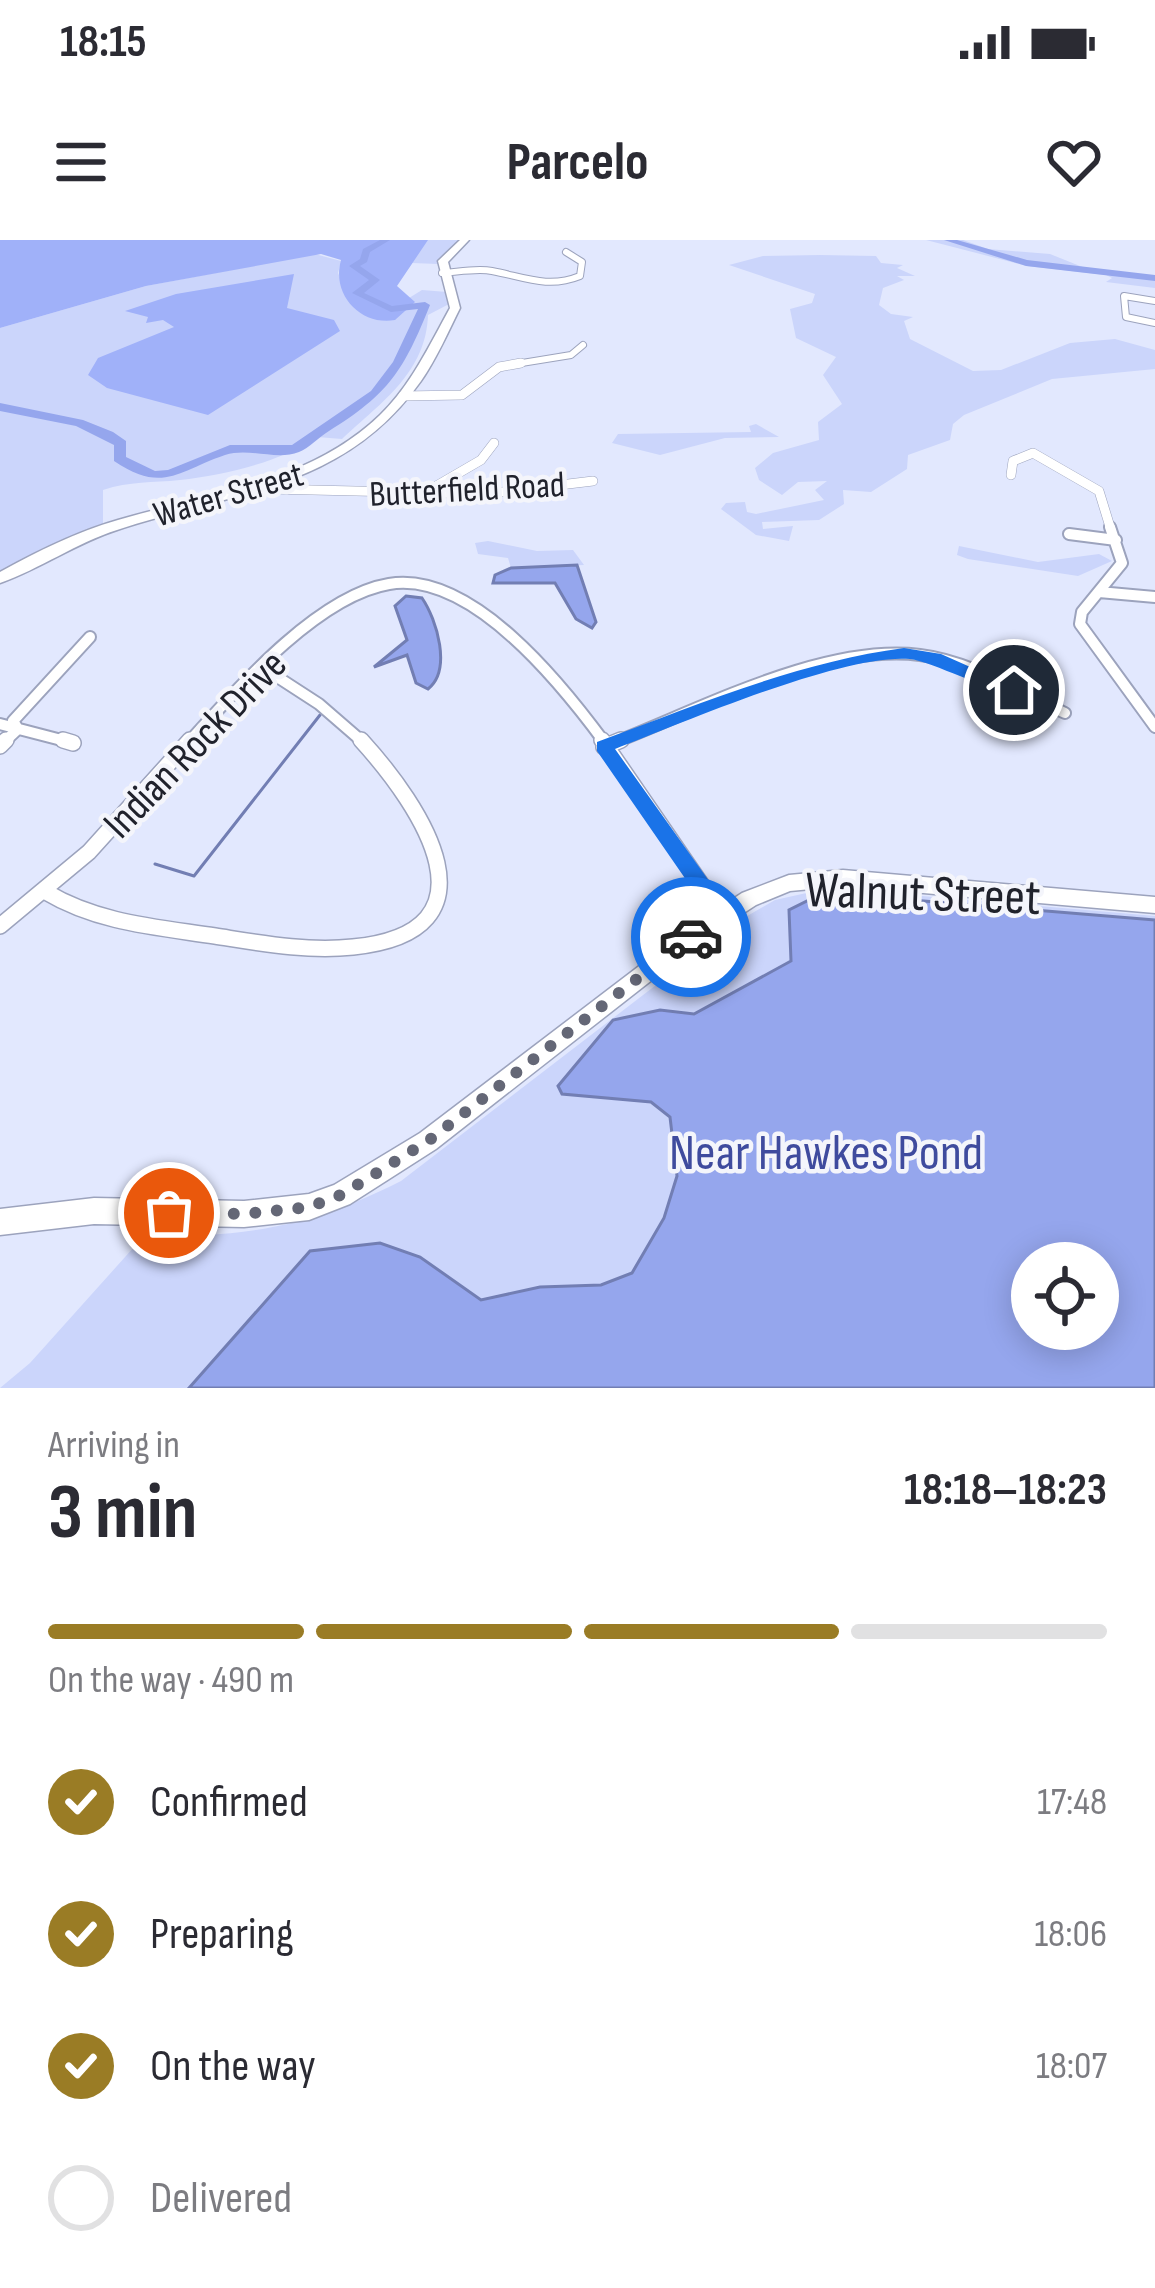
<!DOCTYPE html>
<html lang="en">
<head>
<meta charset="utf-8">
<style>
  :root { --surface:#fff; --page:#f2f2f3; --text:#2b2b33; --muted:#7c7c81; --line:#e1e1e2; --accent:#9a7c25 }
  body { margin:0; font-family:"Sofia Sans Condensed",sans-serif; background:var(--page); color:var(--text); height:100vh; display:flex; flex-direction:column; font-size:45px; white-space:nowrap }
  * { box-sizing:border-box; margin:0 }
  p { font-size:39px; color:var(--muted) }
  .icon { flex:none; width:66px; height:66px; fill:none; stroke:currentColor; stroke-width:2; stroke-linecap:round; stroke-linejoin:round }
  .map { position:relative; height:1148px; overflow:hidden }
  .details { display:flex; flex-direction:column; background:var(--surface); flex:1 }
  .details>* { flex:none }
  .fabs { position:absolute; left:1011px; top:1002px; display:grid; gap:24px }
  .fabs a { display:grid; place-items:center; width:108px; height:108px; border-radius:50%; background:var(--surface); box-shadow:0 6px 30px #0003; font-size:60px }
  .pin { position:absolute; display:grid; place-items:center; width:102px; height:102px; color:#fff; margin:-51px; border:6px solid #fff; border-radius:50%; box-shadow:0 3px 12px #0007 }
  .courier { position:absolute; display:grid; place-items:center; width:120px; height:120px; margin:-60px; border:9px solid #1a73e8; border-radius:50%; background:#fff; color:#222; box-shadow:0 3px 15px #0007 }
  .headline em { font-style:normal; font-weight:700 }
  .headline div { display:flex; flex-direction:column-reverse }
  .headline { display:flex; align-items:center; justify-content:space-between; height:204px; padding:0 48px }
  h1 { font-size:78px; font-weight:700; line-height:90px }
  .bar { display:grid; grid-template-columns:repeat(4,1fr); gap:18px 12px; align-content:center; height:144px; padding:0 48px }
  .bar i { height:15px; border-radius:9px; background:var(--line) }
  .bar .on { background:var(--accent) }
  .bar p { grid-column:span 4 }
  ol { padding:0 48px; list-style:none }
  li { display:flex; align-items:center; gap:36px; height:132px }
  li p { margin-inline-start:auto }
  li .icon { padding:12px; border-radius:50%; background:var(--accent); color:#fff; stroke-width:4 }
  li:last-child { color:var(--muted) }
  li i { width:66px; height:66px; border:6px solid var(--line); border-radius:50% }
  .status { display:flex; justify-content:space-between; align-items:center; height:84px; padding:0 60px; background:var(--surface); direction:ltr }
  .status svg { height:33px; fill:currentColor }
  header { display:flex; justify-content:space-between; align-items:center; height:156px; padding:0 48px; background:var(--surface); font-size:54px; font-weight:700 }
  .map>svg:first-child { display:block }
  .green { fill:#cbd5fb; fill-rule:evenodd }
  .forest { fill:#a0b1f9 }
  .water { fill:#95a6ed; stroke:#727eb3; stroke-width:3; fill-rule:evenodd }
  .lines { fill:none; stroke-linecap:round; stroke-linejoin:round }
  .stream { stroke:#727eb3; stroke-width:3 }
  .river { fill:#95a6ed; fill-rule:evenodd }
  .street-far3-casing { stroke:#9ca3bd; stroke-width:8 }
  .street-far2-casing { stroke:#9ca3bd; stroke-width:10 }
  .street-far1-casing { stroke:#9ca3bd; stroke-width:14 }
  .street-casing { stroke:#9ca3bd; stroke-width:18 }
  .secondary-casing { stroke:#9ca3bd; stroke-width:3 }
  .primary-casing { stroke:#9ca3bd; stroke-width:3 }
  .street-far3 { stroke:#fff; stroke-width:6 }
  .street-far2 { stroke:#fff; stroke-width:9 }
  .street-far1 { stroke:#fff; stroke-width:10 }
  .street { stroke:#fff; stroke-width:15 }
  .secondary { fill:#fff; fill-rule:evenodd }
  .primary { fill:#fff; fill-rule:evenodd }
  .route { fill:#1a73e8 }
  .done { stroke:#646776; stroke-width:12; stroke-dasharray:0 21.6 }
  .labels { text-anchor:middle; stroke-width:9; stroke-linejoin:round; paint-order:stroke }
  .far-street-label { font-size:36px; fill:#20222c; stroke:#f4f5fb }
  .street-label { font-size:42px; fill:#20222c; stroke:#f4f5fb }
  .near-street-label { font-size:51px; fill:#20222c; stroke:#f4f5fb }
  .near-park-label { font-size:51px; fill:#3f4b9e; stroke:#f4f5fb }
</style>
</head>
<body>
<div class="status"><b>18:15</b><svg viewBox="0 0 49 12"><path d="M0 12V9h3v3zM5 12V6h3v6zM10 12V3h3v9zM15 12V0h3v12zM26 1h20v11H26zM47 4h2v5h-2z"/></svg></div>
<header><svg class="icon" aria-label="menu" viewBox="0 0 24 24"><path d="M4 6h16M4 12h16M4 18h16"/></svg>Parcelo<svg class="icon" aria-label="heart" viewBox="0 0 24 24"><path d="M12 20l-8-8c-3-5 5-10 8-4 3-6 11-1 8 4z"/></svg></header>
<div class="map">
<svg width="1155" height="1148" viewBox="0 0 1155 1148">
  <rect width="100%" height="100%" fill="#e2e8fe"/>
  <path class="green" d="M340 0H460L438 24 412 23 390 43 409 58 422 50 447 52 451 63 428 75C426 132 383 161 342 199L317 197C280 222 226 235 180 240 152 243 130 241 103 250V285L0 333V88L146 46 315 14 341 21 338 33 347 53Z
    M926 0H963L988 9 1050 14 1085 28 1155 36V48L1106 42 1112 38 1106 35 1027 26Z
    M820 15 876 16 881 23 903 25 897 28 915 36H897L904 40 883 48 879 65 891 74 913 77 904 81 910 99 973 131 1001 130 1070 103 1115 99 1155 110V129L1052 139 964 175 953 184 950 200 908 215 907 229 871 252 843 250 844 264 819 280 762 282 763 289 793 286 789 301 756 295 721 269 726 263 745 262 747 272 756 274 824 260 815 250 827 241 798 242 782 255 759 240 755 228 773 213 819 200 818 182 842 164 823 135 836 117 796 98 790 69 812 63 815 54 729 25 763 16Z
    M756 184 779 197 725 198 660 215 612 203 618 194 751 192 749 186Z
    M488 301 537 311 573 310 584 325 511 328 508 318 478 314 475 303Z
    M959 306 1038 322 1099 314 1112 321 1078 336 968 319 957 315Z
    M829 648 1155 676V1148H0L30 1123 143 997C248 996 305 989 401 941L742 679 775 660ZM1032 1023H1098V1089H1032Z"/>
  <path class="forest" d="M0 0H428L397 46 415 62 395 80C361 86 331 55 341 20L321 14 146 46 0 88Z
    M294 34 287 68 334 80 340 91 208 175 107 148 88 135 98 118 174 87 163 80 146 83 148 77 125 71 176 54Z"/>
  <path class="water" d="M577 325 596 382 592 388 576 379 555 343H493L495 335 511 328Z
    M406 356 422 358C437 380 452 430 428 449L416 443 407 415 374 427 407 400 395 366Z
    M838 654 1155 680V1148H189L310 1011 380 1003 420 1017 481 1060 540 1047 601 1045 632 1033 664 978 677 936 670 877 651 862 562 854 558 846 613 780 660 770 694 774 791 721 789 670 815 657ZM1032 1023H1098V1089H1032Z"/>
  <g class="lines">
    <path class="stream" d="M155 624 194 636 320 475"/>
    <path class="river" d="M380 0H390L370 12 367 22 360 26 380 40 364 53 392 66 425 62 430 65C404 130 389 154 329 191 319 197 309 208 299 212 276 221 249 207 225 215 178 231 163 254 114 221V205L76 186 0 171V163L83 180 113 192 126 201V217L155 231 168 230 230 205H292L371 151 393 122 418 69 391 72 352 53 369 40 349 26 360 19 363 9Z
      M944 0H957L1027 20 1155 35V41L1026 26Z"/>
    <defs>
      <path id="street-far3" d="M442 33C458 32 477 28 492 31 524 37 548 49 580 36L582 22 566 12
        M1155 61 1124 56 1126 77 1155 83
        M503 126 571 115 583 105"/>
      <path id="street-far2" d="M403 156 462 155 499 127 521 123
        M1011 235 1013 221 1033 213 1099 251 1111 290
        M269 249 486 254 593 241
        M426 252 481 220 494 203"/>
      <path id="street-far1" d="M1110 287 1122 323 1082 372 1080 384 1155 487
        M1069 294 1116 300
        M1099 352 1155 357
        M262 427 319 464 364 503
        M0 484 73 503
        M3 503 18 489 13 481 90 397
        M188 503C235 451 317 356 389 344 472 330 563 446 605 503
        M613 503C701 469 824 403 920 415 971 421 1019 452 1065 473"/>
      <path id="street" d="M63 500 73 503
        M602 500 723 676
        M0 506 6 500
        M604 507 621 500
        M46 652C98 683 156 687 215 696 260 703 307 712 353 707 505 692 422 567 361 500
        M0 686 89 612 190 500"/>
      <path id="secondary" d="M843 630 1155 657V673L843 646 790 651 756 665 707 697 436 909 350 964 309 980 244 987 94 984 0 995V969L94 958 244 961 309 954 334 945 420 893 693 685 742 653 789 635Z"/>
      <path id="primary" d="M460 0H469L448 22 460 68C448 92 437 118 421 141 343 251 233 251 117 290 76 303 40 329 0 343V332C38 311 76 292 118 280 209 253 308 244 380 175 411 145 429 106 450 68L438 21Z"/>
    </defs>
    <use href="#street-far3" class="street-far3-casing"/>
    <use href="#street-far2" class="street-far2-casing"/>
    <use href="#street-far1" class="street-far1-casing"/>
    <use href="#street" class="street-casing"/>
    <use href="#secondary" class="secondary-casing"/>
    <use href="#primary" class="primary-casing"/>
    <use href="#street-far3" class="street-far3"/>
    <use href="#street-far2" class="street-far2"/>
    <use href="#street-far1" class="street-far1"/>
    <use href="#street" class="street"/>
    <use href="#secondary" class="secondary"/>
    <use href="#primary" class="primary"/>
  </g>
  <path class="route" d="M904 408 941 414 1022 450C1007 462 936 422 910 419 843 413 683 483 615 509L734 676 699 704H684V690L709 673 597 511V502C697 465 798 422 904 408Z"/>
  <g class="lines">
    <path class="done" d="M169 973 244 974 309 967 341 955 428 901 691 697"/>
  </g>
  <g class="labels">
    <g class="far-street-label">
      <text transform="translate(467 248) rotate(-3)" y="13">Butterfield Road</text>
      <text transform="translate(228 253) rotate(-16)" y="13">Water Street</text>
    </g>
    <g class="street-label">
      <text transform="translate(194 503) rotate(-46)" y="15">Indian Rock Drive</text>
    </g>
    <g class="near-street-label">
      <text transform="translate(923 652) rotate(2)" y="18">Walnut Street</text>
    </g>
    <g class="near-park-label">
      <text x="826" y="929">Near Hawkes Pond</text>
    </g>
  </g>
</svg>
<div class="fabs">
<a><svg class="icon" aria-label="locate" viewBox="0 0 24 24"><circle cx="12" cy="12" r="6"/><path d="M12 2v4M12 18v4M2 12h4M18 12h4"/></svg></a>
</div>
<div class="pin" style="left:169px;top:973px;background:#ea580c"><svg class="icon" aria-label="bag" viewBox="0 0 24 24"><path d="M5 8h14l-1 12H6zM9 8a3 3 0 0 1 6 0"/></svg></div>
<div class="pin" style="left:1014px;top:450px;background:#1f2937"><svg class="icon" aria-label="home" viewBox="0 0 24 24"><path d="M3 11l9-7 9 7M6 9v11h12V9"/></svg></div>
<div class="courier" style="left:691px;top:697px"><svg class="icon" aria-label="car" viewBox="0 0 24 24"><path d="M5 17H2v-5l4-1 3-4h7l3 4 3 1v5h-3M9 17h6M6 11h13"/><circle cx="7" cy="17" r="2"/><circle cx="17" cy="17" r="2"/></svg></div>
</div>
<section class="details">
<div class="headline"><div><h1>3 min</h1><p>Arriving in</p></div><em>18:18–18:23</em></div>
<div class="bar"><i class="on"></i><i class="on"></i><i class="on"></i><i></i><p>On the way · 490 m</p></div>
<ol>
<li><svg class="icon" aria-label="check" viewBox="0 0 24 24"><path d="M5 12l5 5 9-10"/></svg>Confirmed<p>17:48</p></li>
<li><svg class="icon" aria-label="check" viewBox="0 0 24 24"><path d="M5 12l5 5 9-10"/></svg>Preparing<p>18:06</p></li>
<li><svg class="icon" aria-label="check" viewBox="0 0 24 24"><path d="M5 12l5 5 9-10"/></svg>On the way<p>18:07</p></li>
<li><i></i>Delivered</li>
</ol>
</section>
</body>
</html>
